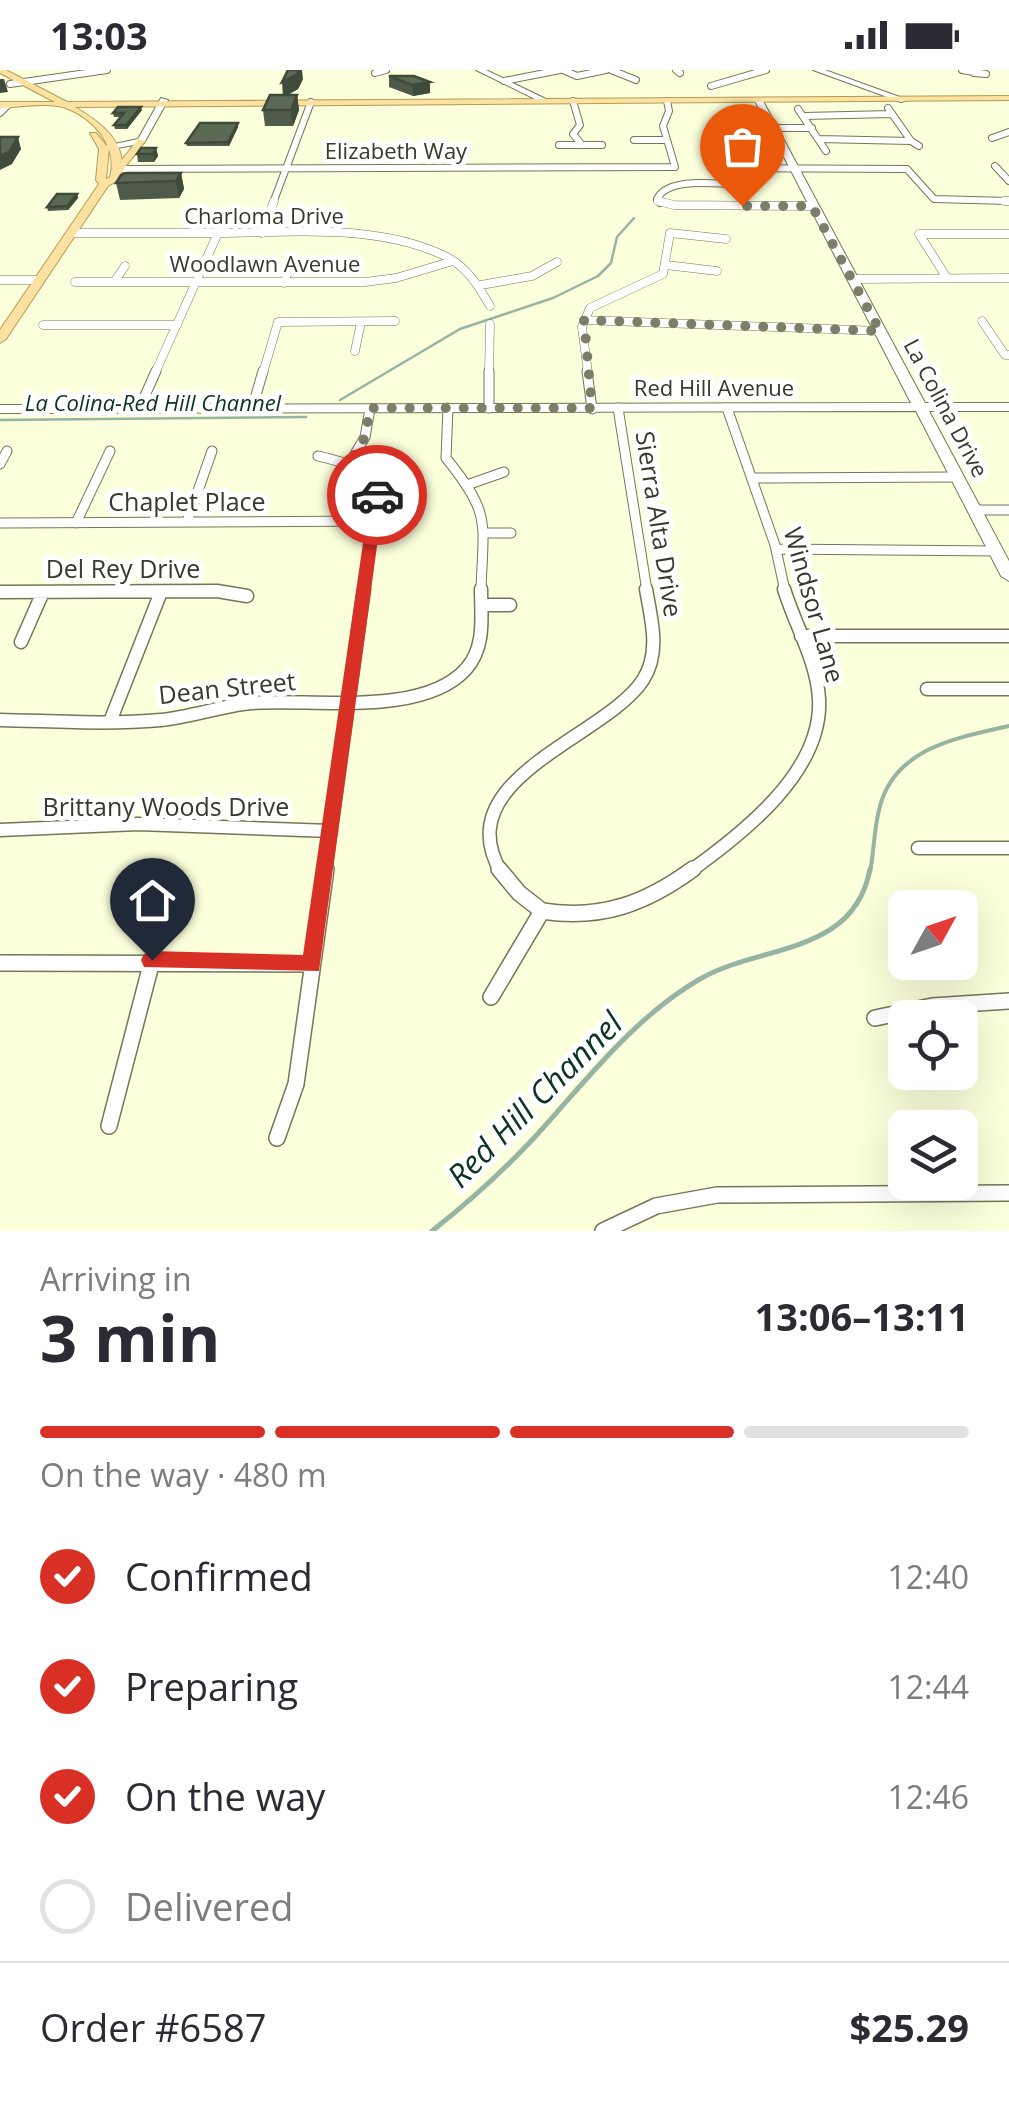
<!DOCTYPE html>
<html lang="en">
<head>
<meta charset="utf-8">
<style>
  :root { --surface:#fff; --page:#f2f2f3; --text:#2b2b33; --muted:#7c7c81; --line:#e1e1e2; --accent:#d93025 }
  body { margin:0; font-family:"Open Sans",sans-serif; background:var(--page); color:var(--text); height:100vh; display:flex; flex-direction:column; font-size:38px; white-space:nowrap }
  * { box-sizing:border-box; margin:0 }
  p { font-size:32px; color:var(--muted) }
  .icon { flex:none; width:55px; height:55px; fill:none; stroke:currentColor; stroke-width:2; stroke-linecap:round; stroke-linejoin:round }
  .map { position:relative; height:1161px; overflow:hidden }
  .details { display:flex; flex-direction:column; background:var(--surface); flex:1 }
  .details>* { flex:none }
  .needle { width:65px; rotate:50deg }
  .fabs { position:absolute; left:888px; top:820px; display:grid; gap:20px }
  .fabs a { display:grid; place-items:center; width:90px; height:90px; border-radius:15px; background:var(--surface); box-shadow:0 10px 40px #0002; font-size:50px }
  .pin { position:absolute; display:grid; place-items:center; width:85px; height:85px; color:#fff; margin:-102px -42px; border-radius:50% 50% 50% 0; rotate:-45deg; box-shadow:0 0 10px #0007 }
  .pin .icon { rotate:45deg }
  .courier { position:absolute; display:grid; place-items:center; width:100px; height:100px; margin:-50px; border:8px solid #d93025; border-radius:50%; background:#fff; color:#222; box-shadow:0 2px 12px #0007 }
  .overview em { font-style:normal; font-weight:700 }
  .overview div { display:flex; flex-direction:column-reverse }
  .overview { display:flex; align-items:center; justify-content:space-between; height:170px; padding:0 40px }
  h1 { font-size:65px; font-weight:700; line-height:75px }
  .bar { display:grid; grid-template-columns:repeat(4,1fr); gap:15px 10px; align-content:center; height:120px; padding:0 40px }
  .bar i { height:12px; border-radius:8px; background:var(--line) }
  .bar .active { background:var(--accent) }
  .bar p { grid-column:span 4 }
  .line { display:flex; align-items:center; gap:25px; padding:0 40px; border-top:2px solid var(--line) }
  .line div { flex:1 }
  ol { padding:0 40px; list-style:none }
  li { display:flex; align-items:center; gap:30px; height:110px }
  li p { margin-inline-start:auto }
  li .icon { padding:10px; border-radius:50%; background:var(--accent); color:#fff; stroke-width:4 }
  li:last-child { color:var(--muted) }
  li i { width:55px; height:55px; border:5px solid var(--line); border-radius:50% }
  .status { display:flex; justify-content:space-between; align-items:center; height:70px; padding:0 50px; background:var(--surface); direction:ltr }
  .status svg { height:28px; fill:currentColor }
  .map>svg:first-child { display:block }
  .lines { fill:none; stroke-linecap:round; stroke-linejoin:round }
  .stream-far2 { stroke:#97b4a3; stroke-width:2.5 }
  .stream-far1 { stroke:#97b4a3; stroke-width:4 }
  .stream { stroke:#97b4a3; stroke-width:5 }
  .street-far4-casing { stroke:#747657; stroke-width:8 }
  .street-far3-casing { stroke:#747657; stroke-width:9 }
  .street-far2-casing { stroke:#747657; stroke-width:11 }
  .street-far1-casing { stroke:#747657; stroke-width:15 }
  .street-casing { stroke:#747657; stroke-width:18 }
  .secondary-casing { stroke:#747657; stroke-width:2 }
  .primary-casing { stroke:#b59a51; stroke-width:2 }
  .street-far4 { stroke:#fff; stroke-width:6 }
  .street-far3 { stroke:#fff; stroke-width:8 }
  .street-far2 { stroke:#fff; stroke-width:9 }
  .street-far1 { stroke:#fff; stroke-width:12 }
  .street { stroke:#fff; stroke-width:15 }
  .secondary { fill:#fff; fill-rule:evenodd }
  .primary { fill:#fbe2a3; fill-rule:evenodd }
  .wall { fill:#4e5b48 }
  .shaded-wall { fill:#404a3b }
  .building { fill:#5b6a54; stroke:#404a3b; stroke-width:2.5 }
  .route { fill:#d93025 }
  .done { stroke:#7c7e69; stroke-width:10; stroke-dasharray:0 18 }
  .labels { text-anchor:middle; stroke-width:10; stroke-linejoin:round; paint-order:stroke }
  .far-street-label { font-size:22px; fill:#37392b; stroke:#fff }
  .far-water-label { font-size:22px; font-style:italic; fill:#0b3421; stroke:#fff }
  .street-label { font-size:25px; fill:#37392b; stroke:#fff }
  .near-water-label { font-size:32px; font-style:italic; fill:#0b3421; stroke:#fff }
</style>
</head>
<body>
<div class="status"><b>13:03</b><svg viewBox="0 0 49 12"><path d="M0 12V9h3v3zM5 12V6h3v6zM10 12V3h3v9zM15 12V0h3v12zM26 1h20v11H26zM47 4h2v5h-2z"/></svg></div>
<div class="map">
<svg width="1009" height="1161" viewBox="0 0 1009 1161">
  <rect width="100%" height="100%" fill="#fbffdb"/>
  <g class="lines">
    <path class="stream-far2" d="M340 330 460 259 553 228 598 206 611 193 617 167 634 148
      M0 350 306 347"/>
    <path class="stream-far1" d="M870 802C874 781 874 760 879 740 893 678 956 668 1009 656"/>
    <path class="stream" d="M432 1161C469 1132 502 1102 534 1068 585 1012 634 947 700 909 760 874 854 886 870 799"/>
    <defs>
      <path id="street-far4" d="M563 0 577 6 606 0
        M611 0 636 10
        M676 0 680 3
        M962 0 986 4 974 3
        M375 3 386 0
        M504 11 560 0
        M10 14 107 0
        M711 16 766 0
        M573 31 580 55 573 64 582 75
        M888 38 911 71 919 76
        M798 39 826 81
        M0 43 8 35
        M725 45 740 84H786
        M804 46 891 44
        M773 58H812
        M992 68 1009 62
        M819 69 911 71
        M634 70H667
        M559 75H602
        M995 96 1009 111
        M117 99 675 97 663 56 669 41 667 31
        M273 133 311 32
        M660 133 657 129C669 105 721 115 745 115L739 98 907 99 934 129 1009 131"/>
      <path id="street-far3" d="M658 131 674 135 813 136
        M1004 131H1009
        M71 163C122 163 174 163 225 163 297 162 378 154 445 186 467 197 478 215 490 236
        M262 163 274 131
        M919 164H1009
        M919 164 947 208
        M666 195 717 201
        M853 209 1009 208
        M0 210H39
        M75 212H365L396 208 453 191
        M114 212 125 196
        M284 213 290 195
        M481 215 532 206 557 192
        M584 250 881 261
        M982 251 1005 285H1009
        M43 255H177
        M355 281 361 252
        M155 303 218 163
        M263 303 278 252 395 251
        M489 303 490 254
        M588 303 582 257 590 238 663 204 670 163 726 169"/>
      <path id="street-far2" d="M587 301 592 339
        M448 338 446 388C492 445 483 451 481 521
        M489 338V301
        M618 338 647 521
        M727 338 775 475 785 521
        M139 339 156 301
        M252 339 263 301
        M318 386C345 392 369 398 377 427L364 521
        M0 394 7 381
        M349 394 365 367 370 339
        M753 408 957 407
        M467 415 504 402
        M974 440H1009
        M187 452 212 381
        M0 453 373 451
        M76 453 110 381
        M483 463H511
        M776 479 996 481
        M137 521H219"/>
      <path id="street-far1" d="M0 522 217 521 247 526
        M482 535H510
        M801 566H1009
        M21 572 43 522
        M927 619H1009
        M111 649 161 522
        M0 650C53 651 107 655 161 650 191 647 221 636 251 633 310 628 422 648 466 599 486 577 481 546 481 519
        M0 760 138 754 331 761
        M918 778H1009
        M325 802 364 519
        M501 802C446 708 605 668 643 610 661 582 651 549 646 519
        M689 802C742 764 823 702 819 629 817 591 795 555 784 519"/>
      <path id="street" d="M499 799 519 823 542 841
        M0 893 312 894
        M491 927 542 841C601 850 645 834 693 799
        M875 948 932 936 1009 931
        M109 1056 152 891
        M277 1068 296 1014 326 799
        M603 1161 656 1136 717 1125 1009 1123"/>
      <path id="secondary" d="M476 0H486L548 30 541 32Z
        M813 0H825L908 30 901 32Z
        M161 28 168 30 144 73 101 81V77L138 69Z
        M759 29 763 31 925 333H1009V341H929L1009 491V511L1001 506 916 341 0 343V335L911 333 755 31Z"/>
      <path id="primary" d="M0 0H6L67 32 1009 26V30L75 37C96 50 118 64 122 90L138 69 145 71C136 85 123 96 117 111L108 116 6 269 0 273V260L99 114 96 110 99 79 90 63H96L109 79 106 109 110 107C118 77 95 49 66 38 48 32 19 37 0 38V32H55L0 3Z"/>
    </defs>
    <use href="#street-far4" class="street-far4-casing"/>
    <use href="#street-far3" class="street-far3-casing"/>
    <use href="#street-far2" class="street-far2-casing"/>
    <use href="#street-far1" class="street-far1-casing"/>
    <use href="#street" class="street-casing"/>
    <use href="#secondary" class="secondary-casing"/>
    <use href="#primary" class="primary-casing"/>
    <use href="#street-far4" class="street-far4"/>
    <use href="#street-far3" class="street-far3"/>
    <use href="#street-far2" class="street-far2"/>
    <use href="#street-far1" class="street-far1"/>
    <use href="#street" class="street"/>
    <use href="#secondary" class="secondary"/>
    <use href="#primary" class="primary"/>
  </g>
  <path class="wall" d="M389 6 430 23 413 26 389 17Z
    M303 9 298 19 288 25H297L299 40 293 56H265L263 40Z
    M142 40 127 59H115L114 55 121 47H114L113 43Z
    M238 57 229 76H187L186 73Z
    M156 78 158 86 154 92H138L137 84Z
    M181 103 184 119 179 128 120 130 116 113Z
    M77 124 78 128 68 140 48 141 47 137Z"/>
  <path class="shaded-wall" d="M299 0H302L303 9 298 19 283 27 282 12Z
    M0 9H4L8 22 0 23Z
    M430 12V23L413 26 412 15Z
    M297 25 299 40 293 56 291 40Z
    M141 37 142 40 127 59 126 55Z
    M238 53V57L229 76 228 72Z
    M18 67 21 79 12 94 0 100V86Z
    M156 78 158 86 154 92 153 84Z
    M181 103 184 119 179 128 176 111Z
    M77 124 78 128 68 140 67 136Z"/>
  <path class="building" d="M288 0H299L297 4 282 12Z
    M389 6H414L430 12 412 15Z
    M270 25H297L291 40H263Z
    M118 37H141L126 55H114L124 43H113Z
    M200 53H238L228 72 186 73Z
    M0 67H18L9 82 0 86Z
    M141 78H156L153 84H137Z
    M127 103H181L176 111 116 113 121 105Z
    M57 124H77L67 136 47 137Z"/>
  <path class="route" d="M377 421 384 425 319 901 144 897 141 890 144 884 152 881 303 885 370 425Z"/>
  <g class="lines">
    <path class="done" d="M377 425 372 411 349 394 365 367 370 338H592L584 250 880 261 812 136H742"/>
  </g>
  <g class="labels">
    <g class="far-street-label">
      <text x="396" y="89">Elizabeth Way</text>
      <text x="264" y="154">Charloma Drive</text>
      <text x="265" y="202">Woodlawn Avenue</text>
      <text x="714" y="326">Red Hill Avenue</text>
      <text transform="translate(946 338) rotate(62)" y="8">La Colina Drive</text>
    </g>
    <g class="far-water-label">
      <text x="153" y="341">La Colina-Red Hill Channel</text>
    </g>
    <g class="street-label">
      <text x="187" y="441">Chaplet Place</text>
      <text transform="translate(659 454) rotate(81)" y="9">Sierra Alta Drive</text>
      <text x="123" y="508">Del Rey Drive</text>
      <text transform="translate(814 535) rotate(74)" y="9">Windsor Lane</text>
      <text transform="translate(227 618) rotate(-6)" y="9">Dean Street</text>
      <text x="166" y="746">Brittany Woods Drive</text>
    </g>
    <g class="near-water-label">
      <text transform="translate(535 1030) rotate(-45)" y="11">Red Hill Channel</text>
    </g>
  </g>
</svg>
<div class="fabs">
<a><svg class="needle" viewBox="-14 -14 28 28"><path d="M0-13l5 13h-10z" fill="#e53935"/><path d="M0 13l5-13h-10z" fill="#7c7c81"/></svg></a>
<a><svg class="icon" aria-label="locate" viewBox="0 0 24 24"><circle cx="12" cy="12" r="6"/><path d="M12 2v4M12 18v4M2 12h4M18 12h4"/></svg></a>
<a><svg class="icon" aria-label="layers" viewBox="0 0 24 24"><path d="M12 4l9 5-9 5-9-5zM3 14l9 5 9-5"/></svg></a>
</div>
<div class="pin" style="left:742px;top:136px;background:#ea580c"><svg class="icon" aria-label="bag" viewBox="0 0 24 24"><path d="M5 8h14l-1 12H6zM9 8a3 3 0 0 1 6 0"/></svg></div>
<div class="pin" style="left:152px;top:890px;background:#1f2937"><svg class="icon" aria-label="home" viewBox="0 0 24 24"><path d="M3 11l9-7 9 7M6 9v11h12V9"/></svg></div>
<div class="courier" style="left:377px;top:425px"><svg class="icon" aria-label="car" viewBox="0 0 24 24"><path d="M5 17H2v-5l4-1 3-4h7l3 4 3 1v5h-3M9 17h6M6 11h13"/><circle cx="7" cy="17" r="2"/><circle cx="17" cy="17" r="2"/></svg></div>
</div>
<section class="details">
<div class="overview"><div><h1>3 min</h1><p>Arriving in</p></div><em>13:06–13:11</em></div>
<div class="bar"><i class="active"></i><i class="active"></i><i class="active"></i><i></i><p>On the way · 480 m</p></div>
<ol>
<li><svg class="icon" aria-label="check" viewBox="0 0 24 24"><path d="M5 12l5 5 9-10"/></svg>Confirmed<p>12:40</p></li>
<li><svg class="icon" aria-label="check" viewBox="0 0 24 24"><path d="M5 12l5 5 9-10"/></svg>Preparing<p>12:44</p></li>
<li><svg class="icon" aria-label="check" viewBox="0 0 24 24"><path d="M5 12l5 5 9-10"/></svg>On the way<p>12:46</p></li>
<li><i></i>Delivered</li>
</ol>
<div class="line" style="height:130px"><div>Order #6587</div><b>$25.29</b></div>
</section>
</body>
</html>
